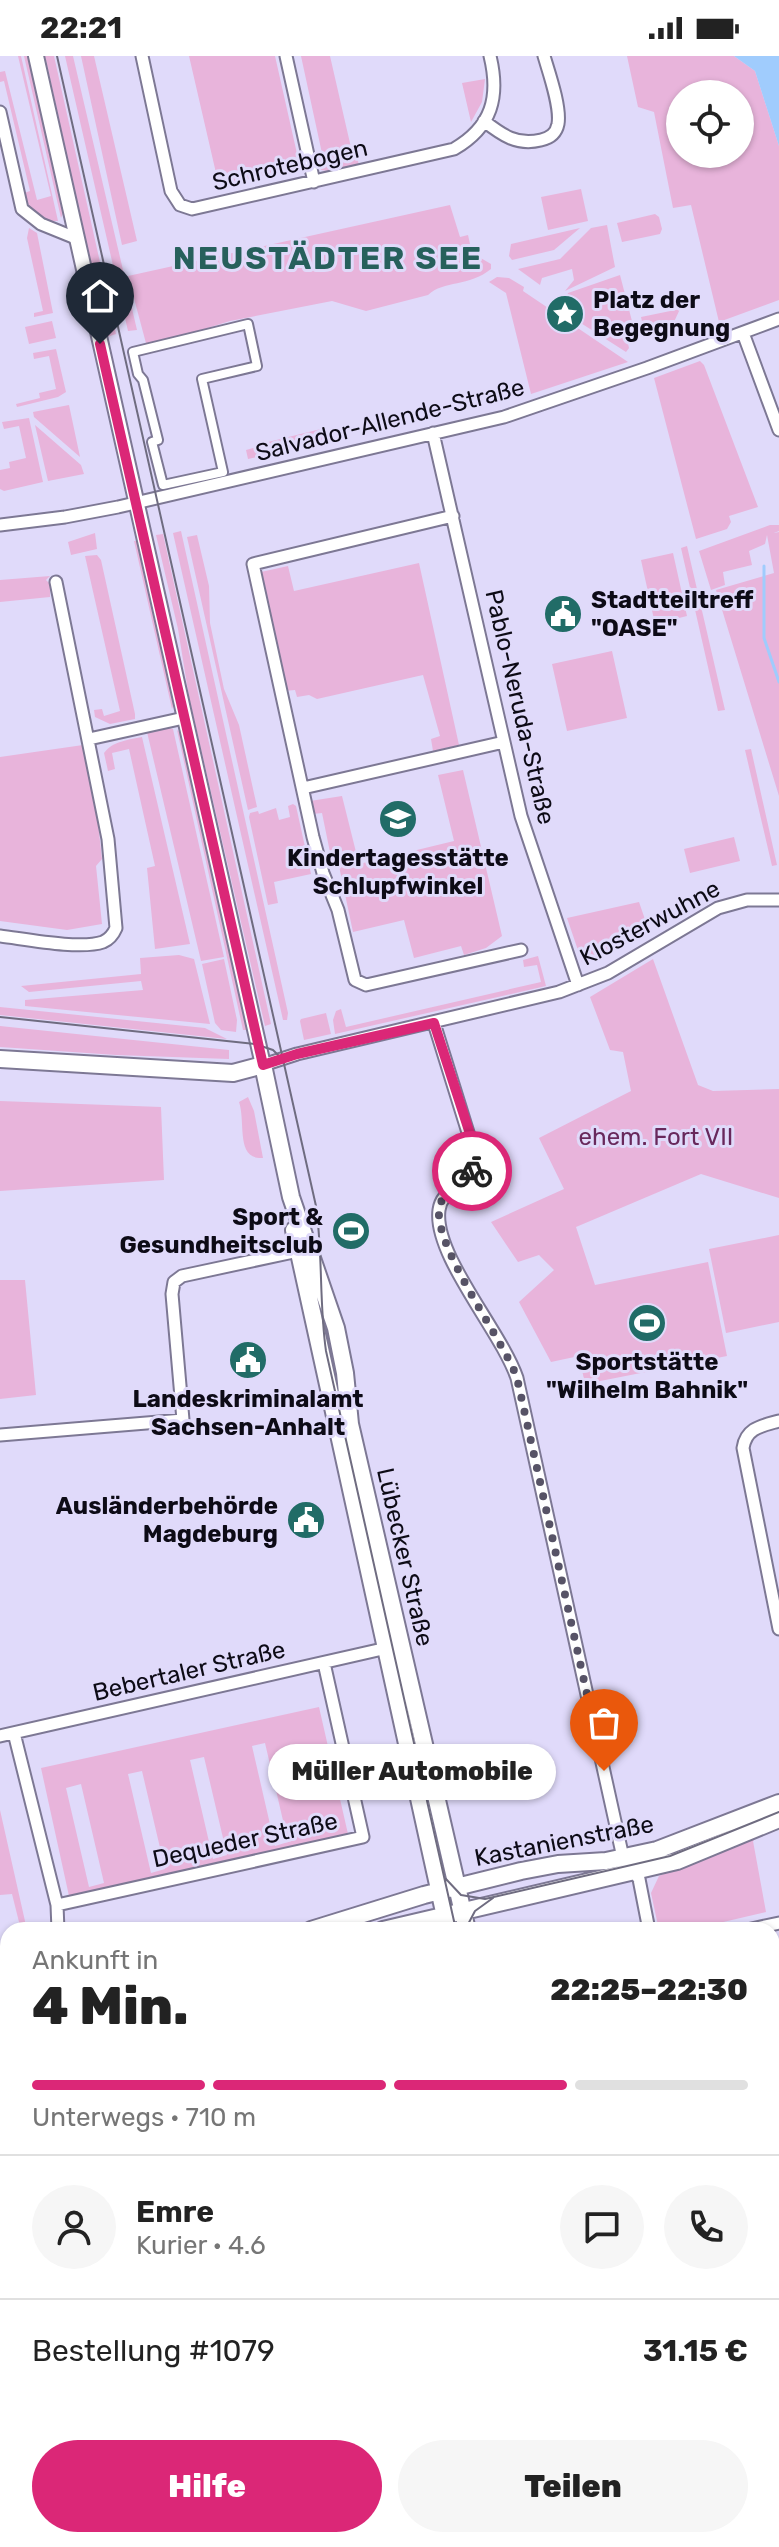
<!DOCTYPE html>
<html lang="de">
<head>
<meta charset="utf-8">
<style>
  :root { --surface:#fff; --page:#f6f6f6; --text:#222; --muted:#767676; --line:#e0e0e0; --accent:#db2777 }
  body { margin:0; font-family:Rubik,sans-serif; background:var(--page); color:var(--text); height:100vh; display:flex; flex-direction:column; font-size:30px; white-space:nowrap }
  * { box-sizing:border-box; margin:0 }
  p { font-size:26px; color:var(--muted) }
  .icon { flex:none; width:44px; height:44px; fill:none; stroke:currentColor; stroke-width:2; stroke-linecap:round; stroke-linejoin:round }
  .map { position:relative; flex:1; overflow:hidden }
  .sheet { position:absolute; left:0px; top:1866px; width:780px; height:626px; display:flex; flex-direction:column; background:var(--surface); border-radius:24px 24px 0 0; box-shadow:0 2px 6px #0004 }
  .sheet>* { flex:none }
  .fabs { position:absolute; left:666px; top:24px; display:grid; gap:16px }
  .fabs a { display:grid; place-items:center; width:88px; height:88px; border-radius:50%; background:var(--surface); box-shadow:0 2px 6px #0004; font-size:40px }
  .pin { position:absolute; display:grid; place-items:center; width:68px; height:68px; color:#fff; margin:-82px -34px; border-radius:50% 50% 50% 0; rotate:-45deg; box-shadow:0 0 8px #0007 }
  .pin .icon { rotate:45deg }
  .courier { position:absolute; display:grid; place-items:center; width:80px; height:80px; margin:-40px; border:6px solid #db2777; border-radius:50%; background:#fff; color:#222; box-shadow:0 2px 10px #0007 }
  .bubble { position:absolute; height:56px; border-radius:28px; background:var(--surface); box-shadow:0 2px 6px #0004; font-size:26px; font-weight:800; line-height:56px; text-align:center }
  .headline em { font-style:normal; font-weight:800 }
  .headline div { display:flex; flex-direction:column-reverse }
  .headline { display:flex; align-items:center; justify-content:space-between; height:136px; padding:0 32px }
  h1 { font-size:52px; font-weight:800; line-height:60px }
  .bar { display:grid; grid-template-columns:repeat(4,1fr); gap:12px 8px; align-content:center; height:96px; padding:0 32px }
  .bar i { height:10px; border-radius:6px; background:var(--line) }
  .bar .current { background:var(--accent) }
  .bar p { grid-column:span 4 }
  .line { display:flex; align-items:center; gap:20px; padding:0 32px; border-top:2px solid var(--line) }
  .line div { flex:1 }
  .round { display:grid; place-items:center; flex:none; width:84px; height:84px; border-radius:42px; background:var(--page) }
  .cta { display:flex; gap:16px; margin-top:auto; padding:16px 32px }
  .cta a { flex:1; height:92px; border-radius:48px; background:var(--accent); color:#fff; font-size:32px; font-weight:800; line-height:92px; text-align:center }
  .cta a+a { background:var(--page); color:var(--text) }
  .status { display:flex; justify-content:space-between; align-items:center; height:56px; padding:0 40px; background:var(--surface); direction:ltr }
  .status svg { height:22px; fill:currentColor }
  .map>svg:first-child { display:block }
  .green { fill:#e8b4db; fill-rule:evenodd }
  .water { fill:#a0ccfd }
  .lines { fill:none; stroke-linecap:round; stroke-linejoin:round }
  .stream { stroke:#a0ccfd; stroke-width:3 }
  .pedestrian-casing { stroke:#7d7894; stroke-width:12 }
  .minor-casing { stroke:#7d7894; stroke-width:15 }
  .tertiary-casing { stroke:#7d7894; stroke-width:18 }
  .secondary-casing { stroke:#7d7894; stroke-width:20 }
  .pedestrian { stroke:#fff; stroke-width:8 }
  .minor { stroke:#fff; stroke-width:11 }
  .tertiary { stroke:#fff; stroke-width:14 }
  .secondary { stroke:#fff; stroke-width:16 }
  .tram { stroke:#6f6c80; stroke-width:2 }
  .done { stroke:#575366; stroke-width:8; stroke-dasharray:0 14.4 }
  .route { stroke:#db2777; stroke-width:10 }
  .labels { text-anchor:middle; stroke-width:6; stroke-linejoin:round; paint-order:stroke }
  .street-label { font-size:24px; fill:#0d0b16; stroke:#e0dafa }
  .poi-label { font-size:24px; font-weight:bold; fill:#0d0b16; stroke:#e0dafa }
  .park-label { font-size:24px; fill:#68285c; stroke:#e0dafa }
  .district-label { font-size:32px; font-weight:bold; letter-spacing:2px; fill:#27605c; stroke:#e0dafa }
</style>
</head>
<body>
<div class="status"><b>22:21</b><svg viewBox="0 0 49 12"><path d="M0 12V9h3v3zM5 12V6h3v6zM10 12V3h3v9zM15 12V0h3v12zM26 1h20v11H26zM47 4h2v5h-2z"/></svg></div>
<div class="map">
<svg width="779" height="2491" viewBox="0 0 779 2491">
  <rect width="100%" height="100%" fill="#e0dafa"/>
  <path class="green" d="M18 0H21L58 165C40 166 28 154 24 137L30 135 4 25 0 26V16L5 15 37 144 51 140Z
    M24 0H30L64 155 61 162Z
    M45 0H54L116 278 107 281Z
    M65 0H73L137 274 128 275Z
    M81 0H94L137 185 122 189Z
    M189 0H275L300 111 219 130Z
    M301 0H330L352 96 357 101 359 109 335 116 321 114 316 104 323 102Z
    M627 0H734L755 15 779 90V244L719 266 691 149 673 152 654 56 638 51ZM680 38H740V98H680Z
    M485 23 482 46 471 66 462 27Z
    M581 133 588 165 548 174 541 141Z
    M450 149 460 181 468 179 472 197 491 208V213C469 231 444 224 428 239L366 255 332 245 230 265 147 291 128 220Z
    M655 158 659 161 662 173 660 178 622 186 617 167Z
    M607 169 615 211 565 235 574 224 572 213 542 222 540 229 518 213 560 203 591 172Z
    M29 172 37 177 53 257 34 261V257L43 255 27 182Z
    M580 172 554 194 512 204 509 200 511 188Z
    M620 219 633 269 625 274 629 292 626 296 562 255 568 237Z
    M497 221 509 222 524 231 523 235 628 306 531 338 506 237 489 226Z
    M680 253 673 268 646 283 641 261Z
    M52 265 56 282 29 288 25 271Z
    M56 293 66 336 58 341 17 351 16 348 40 342 39 337 56 333 49 300 34 303 33 297Z
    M700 305 704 309 758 451 729 460 731 466 727 473 696 483 654 322Z
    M69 349 80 401 34 361 33 356Z
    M29 362 43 426 4 435 0 433V414L10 412 9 406 26 402 19 370 4 373 2 366Z
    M35 369 81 409 84 418 48 425Z
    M325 372 328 385 248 403 246 394 261 390 260 388Z
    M770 469H779V475L774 477 779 476V740L716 534 774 517 767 479 765 488 749 495 752 509 723 516 725 529 711 534 699 495Z
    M181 475 288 957 287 964H283L173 477Z
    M95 477 97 493 71 499 68 486Z
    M163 478 271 968 265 970 189 641 178 573 156 479Z
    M197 479 209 530 210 567 224 633 239 669 257 751 248 754 187 481Z
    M134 485H137L141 499 175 646 172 653Z
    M687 490 725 654 718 655 681 492Z
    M673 497 687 560 655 568 641 504Z
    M97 499 101 504 135 658V663L110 668 95 661 94 654 102 653 104 660 120 655 85 500Z
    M419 507 459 689 433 695 431 683 440 680 423 619 317 643 309 639 297 641 295 634 284 635 261 516 288 510 294 535Z
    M50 520 46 524 50 528V541L0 546V524Z
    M612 595 627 662 567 675 552 608Z
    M165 671 173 673 224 901 201 905 147 676Z
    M177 674 182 678 247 974H243Z
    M142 681 190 888 155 893 147 812 155 810 129 693 112 697 115 713 108 715 104 697C113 685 128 684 142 681Z
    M83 689 96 750 102 803 96 810 102 868 67 874 0 865V701Z
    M751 693 777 809 772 810 745 694Z
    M463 714 502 880 486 892 464 899 461 890 414 902 404 864 353 876 339 810 329 812 326 810 332 806 322 757 313 758 310 745 342 740 359 808 454 785 438 719Z
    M293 748 296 750 311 818 274 826 278 847 268 849 249 761 250 757 258 755 259 758 276 752 279 764 290 761 288 750Z
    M734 781 740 805 690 817 684 793Z
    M639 846 648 872 589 909 582 906 567 862Z
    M179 899 194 903 210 968 25 950V944L143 934 141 925 29 936 21 930 141 918 140 902Z
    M538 900 546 930 335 978 333 964 336 955 341 953 346 971 541 926 537 909 524 911 523 904Z
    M224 903 237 964 236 976 221 974 215 967 202 908Z
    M653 903 698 1029 713 1035 779 1033V1142L701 1118 576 1171 595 1229 708 1206 727 1300 585 1328 579 1300 551 1306 519 1246 554 1214 539 1199 518 1206 491 1166 564 1133 539 1082 631 1035 623 996 610 994 590 941Z
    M0 951 205 972 227 983 0 959Z
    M326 957 331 978 304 984 300 965 301 963Z
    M0 970 229 994V1003L116 999 0 991Z
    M248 1041 254 1055 263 1102C235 1104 246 1066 239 1046Z
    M0 1045 161 1051 164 1124 0 1135Z
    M779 1179V1266L726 1277 709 1193Z
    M0 1224H25L36 1339 0 1343Z
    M319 1651 348 1778 69 1840 41 1712ZM265 1687 288 1786 275 1790 252 1690ZM204 1701 227 1799 213 1803 190 1704ZM142 1715 165 1813 151 1817 128 1718ZM81 1728 104 1827 89 1831 66 1732Z
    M0 1754 27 1874H21L12 1838 0 1839Z
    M764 1775 753 1785 766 1856 689 1874H659L651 1837 659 1820Z
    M779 2062V2146L772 2147V2063Z
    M0 2134 8 2170V2210L0 2211Z
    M8 2236V2432L0 2434V2237Z
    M779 2274V2358L772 2360V2275Z"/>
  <path class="water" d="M734 0H779V90L755 15Z"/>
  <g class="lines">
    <path class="stream" d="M764 510V582L779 626"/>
    <defs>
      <path id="pedestrian" d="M248 268 257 310 202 323 223 416 163 429 152 386 158 384 143 324 138 318 133 296Z"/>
      <path id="minor" d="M142 0 171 135 180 149 192 153 454 93C492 71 500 41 490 0
        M286 0 314 126
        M0 56 22 153 41 168 78 183
        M484 65C502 79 517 90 541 84 550 82 556 78 558 68 561 51 549 17 544 0
        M743 277 779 374
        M433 377 521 760 578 929
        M453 460 253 508 313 781 323 817 338 854 355 924 366 929 521 894
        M0 469 65 461 118 451 504 361 647 312 779 263
        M89 683 184 662
        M303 732 504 686
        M0 880C25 883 80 894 103 886 110 883 113 879 116 872L108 783 56 526
        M434 967 475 1099C473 1129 442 1130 439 1154 433 1199 501 1275 517 1322L622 1797 639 1823 649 1874
        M263 1009 297 998 559 936 608 917 718 852 747 844H779
        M779 1365C761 1370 746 1372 743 1392L779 1573
        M0 1379 183 1364 172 1238 174 1226 182 1220 298 1195
        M14 1677 57 1849 58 1874
        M0 1680 387 1592
        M57 1849 363 1781 324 1607
        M747 1874 779 1867
        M772 2051 779 2049
        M0 2090 8 2123
        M0 2223 8 2221
        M772 2234 779 2233
        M0 2444 8 2443
        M772 2468 779 2467
        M772 2481 774 2491
        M89 2484 90 2491
        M312 2484 314 2491
        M617 2491 662 2484"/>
      <path id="tertiary" d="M36 0 263 1009"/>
      <path id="secondary" d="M0 1003 233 1017 263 1009 291 1141 336 1272 345 1317 350 1368 467 1874
        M294 1174 448 1874
        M311 1874 424 1839 521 1815 558 1808 606 1805 657 1794 779 1747
        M383 1874 677 1805 779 1763
        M0 1954 8 1951
        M0 1971 8 1968
        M590 2484 592 2491
        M603 2484 604 2491"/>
    </defs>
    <use href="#pedestrian" class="pedestrian-casing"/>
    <use href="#minor" class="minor-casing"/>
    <use href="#tertiary" class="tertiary-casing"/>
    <use href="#secondary" class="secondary-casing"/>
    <use href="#pedestrian" class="pedestrian"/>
    <use href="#minor" class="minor"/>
    <use href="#tertiary" class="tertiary"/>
    <use href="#secondary" class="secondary"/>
    <path class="tram" d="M57 0 316 1150C323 1198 319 1247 326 1295L456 1874
      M0 961 255 988 273 994 284 1005
      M446 1823 461 1839 485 1843 670 1800 779 1756
      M465 1874 475 1855 493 1842
      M598 2484 599 2491"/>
  </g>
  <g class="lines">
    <path class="done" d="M472 1115C464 1128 448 1133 441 1146 425 1180 504 1284 517 1322L604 1715"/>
    <path class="route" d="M100 288 263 1009 297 998 434 967 474 1090 472 1115"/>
  </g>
  <defs>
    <symbol id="sight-disc" viewBox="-11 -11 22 22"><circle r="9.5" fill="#216c67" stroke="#e0dafa"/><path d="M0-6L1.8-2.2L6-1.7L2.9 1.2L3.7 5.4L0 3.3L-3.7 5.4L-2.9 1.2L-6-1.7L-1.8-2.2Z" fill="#fff"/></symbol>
    <symbol id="civic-disc" viewBox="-11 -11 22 22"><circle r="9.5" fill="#216c67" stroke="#e0dafa"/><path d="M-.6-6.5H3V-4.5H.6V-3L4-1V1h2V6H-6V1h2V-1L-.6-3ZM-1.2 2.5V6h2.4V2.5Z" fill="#fff"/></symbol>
    <symbol id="school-disc" viewBox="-11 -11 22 22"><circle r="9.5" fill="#216c67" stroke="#e0dafa"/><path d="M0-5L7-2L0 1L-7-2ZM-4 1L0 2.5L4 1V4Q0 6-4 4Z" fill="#fff"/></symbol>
    <symbol id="stadium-disc" viewBox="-11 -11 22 22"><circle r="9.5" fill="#216c67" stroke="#e0dafa"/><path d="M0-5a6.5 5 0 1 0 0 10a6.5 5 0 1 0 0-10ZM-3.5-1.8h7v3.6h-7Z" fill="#fff"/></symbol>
  </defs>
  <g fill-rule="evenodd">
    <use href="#sight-disc" x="543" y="236" width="44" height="44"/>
    <use href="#civic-disc" x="541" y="536" width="44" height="44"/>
    <use href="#school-disc" x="376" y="741" width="44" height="44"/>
    <use href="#stadium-disc" x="329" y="1153" width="44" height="44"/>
    <use href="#stadium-disc" x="625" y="1245" width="44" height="44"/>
    <use href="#civic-disc" x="226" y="1282" width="44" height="44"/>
    <use href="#civic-disc" x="284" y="1442" width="44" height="44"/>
  </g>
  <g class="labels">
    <g class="street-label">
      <text transform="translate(290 109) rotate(-13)" y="8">Schrotebogen</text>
      <text transform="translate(390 364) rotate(-14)" y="8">Salvador-Allende-Straße</text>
      <text transform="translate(520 651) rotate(77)" y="8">Pablo-Neruda-Straße</text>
      <text transform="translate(650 867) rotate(-28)" y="8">Klosterwuhne</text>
      <text transform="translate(405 1501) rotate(77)" y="8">Lübecker Straße</text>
      <text transform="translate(189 1615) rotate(-13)" y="8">Bebertaler Straße</text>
      <text transform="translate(245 1784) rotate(-12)" y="8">Dequeder Straße</text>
      <text transform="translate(564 1785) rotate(-11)" y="8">Kastanienstraße</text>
    </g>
    <g class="poi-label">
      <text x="593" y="252" text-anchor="start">Platz der<tspan x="593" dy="28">Begegnung</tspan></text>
      <text x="591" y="552" text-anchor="start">Stadtteiltreff<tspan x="591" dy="28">"OASE"</tspan></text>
      <text x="398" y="810">Kindertagesstätte<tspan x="398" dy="28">Schlupfwinkel</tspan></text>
      <text x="323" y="1169" text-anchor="end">Sport &amp;<tspan x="323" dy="28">Gesundheitsclub</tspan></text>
      <text x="647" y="1314">Sportstätte<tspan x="647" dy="28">"Wilhelm Bahnik"</tspan></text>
      <text x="248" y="1351">Landeskriminalamt<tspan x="248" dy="28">Sachsen-Anhalt</tspan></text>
      <text x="278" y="1458" text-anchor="end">Ausländerbehörde<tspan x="278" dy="28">Magdeburg</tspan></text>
    </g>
    <g class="park-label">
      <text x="656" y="1089">ehem. Fort VII</text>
    </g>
    <g class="district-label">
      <text x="328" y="213">NEUSTÄDTER SEE</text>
    </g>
  </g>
</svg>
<div class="fabs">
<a><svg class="icon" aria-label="locate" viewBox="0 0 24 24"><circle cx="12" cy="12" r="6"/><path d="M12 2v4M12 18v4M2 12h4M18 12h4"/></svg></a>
</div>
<div class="pin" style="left:604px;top:1715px;background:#ea580c"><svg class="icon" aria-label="bag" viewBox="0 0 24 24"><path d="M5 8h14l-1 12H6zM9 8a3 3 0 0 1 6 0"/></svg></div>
<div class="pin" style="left:100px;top:288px;background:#1f2937"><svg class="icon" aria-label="home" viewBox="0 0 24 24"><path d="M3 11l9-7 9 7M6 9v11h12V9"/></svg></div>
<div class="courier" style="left:472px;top:1115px"><svg class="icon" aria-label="bike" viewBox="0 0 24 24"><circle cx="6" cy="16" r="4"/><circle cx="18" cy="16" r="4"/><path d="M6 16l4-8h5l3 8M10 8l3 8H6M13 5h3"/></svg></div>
<div class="bubble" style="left:268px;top:1688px;width:288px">Müller Automobile</div>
<section class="sheet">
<div class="headline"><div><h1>4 Min.</h1><p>Ankunft in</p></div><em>22:25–22:30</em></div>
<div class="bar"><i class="current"></i><i class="current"></i><i class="current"></i><i></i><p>Unterwegs · 710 m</p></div>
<div class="line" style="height:144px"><a class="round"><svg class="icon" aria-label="person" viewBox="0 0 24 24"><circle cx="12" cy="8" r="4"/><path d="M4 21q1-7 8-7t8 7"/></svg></a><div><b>Emre</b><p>Kurier · 4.6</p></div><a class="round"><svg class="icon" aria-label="chat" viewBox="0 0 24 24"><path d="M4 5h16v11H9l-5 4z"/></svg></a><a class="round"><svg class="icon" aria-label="phone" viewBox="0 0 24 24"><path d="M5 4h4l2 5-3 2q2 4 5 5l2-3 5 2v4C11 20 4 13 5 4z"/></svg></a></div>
<div class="line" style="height:104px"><div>Bestellung #1079</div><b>31.15 €</b></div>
<div class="cta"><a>Hilfe</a><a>Teilen</a></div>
</section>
</div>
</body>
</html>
